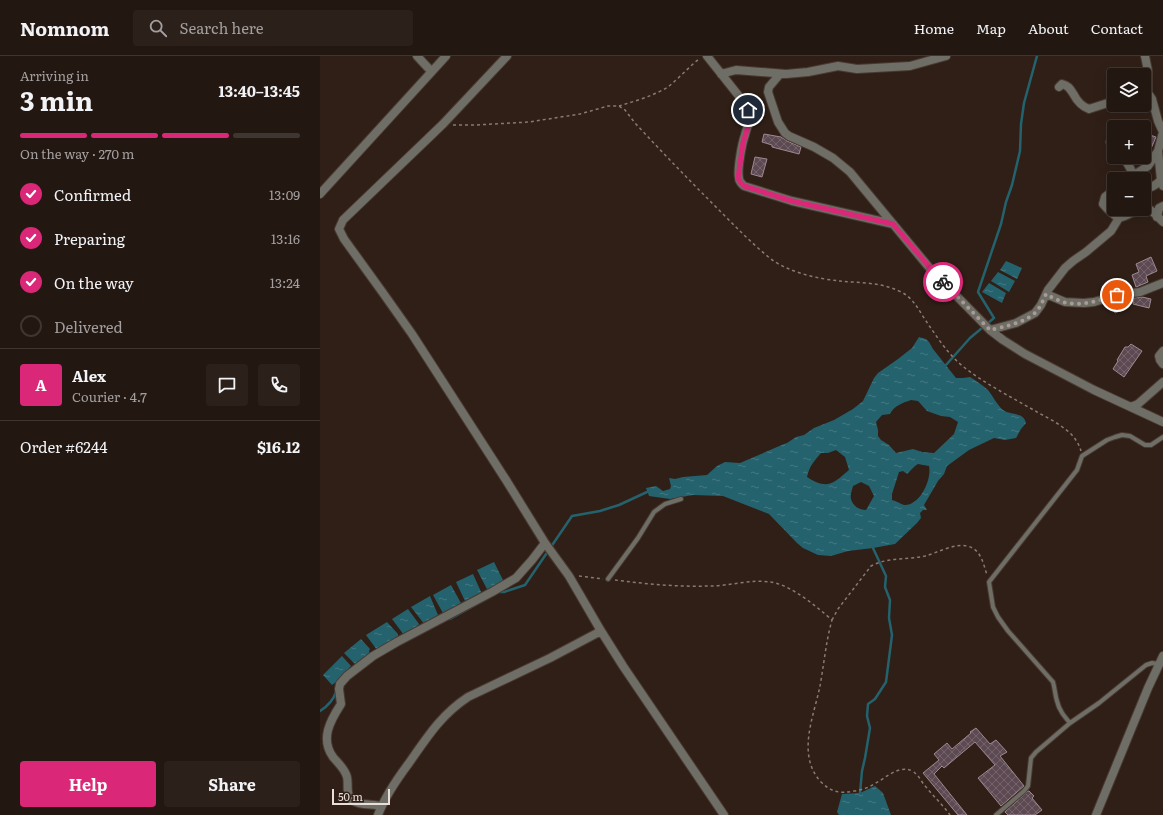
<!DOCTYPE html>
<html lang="en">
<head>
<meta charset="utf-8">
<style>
  :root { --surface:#231711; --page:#2b201a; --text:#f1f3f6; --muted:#a39f9f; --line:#403631; --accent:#db2777 }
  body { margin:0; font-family:Literata,serif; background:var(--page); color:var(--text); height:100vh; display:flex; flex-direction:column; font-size:15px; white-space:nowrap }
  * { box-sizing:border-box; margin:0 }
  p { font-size:13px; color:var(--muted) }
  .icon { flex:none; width:22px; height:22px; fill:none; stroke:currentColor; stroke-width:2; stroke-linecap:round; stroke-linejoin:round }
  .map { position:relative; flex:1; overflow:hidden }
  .details { display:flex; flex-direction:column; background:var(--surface); width:320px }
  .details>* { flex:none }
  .fabs { position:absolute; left:787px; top:12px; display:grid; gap:8px }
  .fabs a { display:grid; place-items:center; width:44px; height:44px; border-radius:4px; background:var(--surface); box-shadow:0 4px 16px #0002,0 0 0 1px var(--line); font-size:20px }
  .scale { position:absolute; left:12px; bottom:10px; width:58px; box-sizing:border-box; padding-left:4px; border:2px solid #e9ded9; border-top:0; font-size:11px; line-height:14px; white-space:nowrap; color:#e9ded9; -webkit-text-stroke:3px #2f1f17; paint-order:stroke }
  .pin { position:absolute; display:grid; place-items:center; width:34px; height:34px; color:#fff; margin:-17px; border:2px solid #fff; border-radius:50%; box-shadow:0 1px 4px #0007 }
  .courier { position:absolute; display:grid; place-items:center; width:40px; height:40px; margin:-20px; border:3px solid #db2777; border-radius:50%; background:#fff; color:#222; box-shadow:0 1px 5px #0007 }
  .head em { font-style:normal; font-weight:700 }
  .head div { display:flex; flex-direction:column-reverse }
  .head { display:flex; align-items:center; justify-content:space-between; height:68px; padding:0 20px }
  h1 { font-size:26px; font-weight:700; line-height:30px }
  .bar { display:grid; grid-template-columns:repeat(4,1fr); gap:6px 4px; align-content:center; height:48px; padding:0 20px }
  .bar i { height:5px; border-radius:3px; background:var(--line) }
  .bar .on { background:var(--accent) }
  .bar p { grid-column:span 4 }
  .line { display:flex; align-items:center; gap:10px; padding:0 20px; border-top:1px solid var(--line) }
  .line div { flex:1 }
  .round { display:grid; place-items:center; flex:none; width:42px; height:42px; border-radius:4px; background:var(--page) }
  ol { padding:0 20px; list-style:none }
  li { display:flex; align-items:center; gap:12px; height:44px }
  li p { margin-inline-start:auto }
  li .icon { padding:4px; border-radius:50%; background:var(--accent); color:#fff; stroke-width:4 }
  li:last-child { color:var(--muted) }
  li i { width:22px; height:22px; border:2px solid var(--line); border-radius:50% }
  .action { display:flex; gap:8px; margin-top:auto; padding:8px 20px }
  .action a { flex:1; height:46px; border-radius:4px; background:var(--accent); color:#fff; font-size:16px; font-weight:700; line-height:46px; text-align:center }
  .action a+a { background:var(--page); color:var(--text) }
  header { display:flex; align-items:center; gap:24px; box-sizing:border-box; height:56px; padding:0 20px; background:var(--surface); border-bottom:1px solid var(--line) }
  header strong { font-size:19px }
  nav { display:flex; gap:22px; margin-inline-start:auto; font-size:14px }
  .search { width:280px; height:36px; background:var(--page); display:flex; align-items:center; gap:10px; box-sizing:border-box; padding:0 14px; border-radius:4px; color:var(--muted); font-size:15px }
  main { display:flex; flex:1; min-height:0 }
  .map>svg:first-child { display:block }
  .water { fill:url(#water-ripples); fill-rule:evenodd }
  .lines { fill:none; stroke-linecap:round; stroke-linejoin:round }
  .stream { stroke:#24626e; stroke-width:2.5 }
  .building { fill:url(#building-cross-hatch); stroke:#9d8891 }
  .service-casing { stroke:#493a32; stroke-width:6 }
  .minor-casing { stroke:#493a32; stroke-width:10 }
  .path { stroke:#887a74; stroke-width:1.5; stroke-dasharray:3 3; stroke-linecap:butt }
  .service { stroke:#6e6e66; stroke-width:4 }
  .minor { stroke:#6e6e66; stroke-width:8 }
  .done { stroke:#a89b95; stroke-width:4; stroke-dasharray:0 7.2 }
  .route { stroke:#db2777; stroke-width:5 }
</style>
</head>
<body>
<header>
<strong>Nomnom</strong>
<div class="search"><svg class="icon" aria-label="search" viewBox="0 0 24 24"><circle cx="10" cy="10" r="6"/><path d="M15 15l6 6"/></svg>Search here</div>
<nav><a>Home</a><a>Map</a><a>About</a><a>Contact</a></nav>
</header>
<main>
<section class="details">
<div class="head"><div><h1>3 min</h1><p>Arriving in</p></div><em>13:40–13:45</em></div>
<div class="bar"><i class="on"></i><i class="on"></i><i class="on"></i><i></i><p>On the way · 270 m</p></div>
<ol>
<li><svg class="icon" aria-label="check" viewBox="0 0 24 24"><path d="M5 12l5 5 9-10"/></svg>Confirmed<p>13:09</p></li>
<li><svg class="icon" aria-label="check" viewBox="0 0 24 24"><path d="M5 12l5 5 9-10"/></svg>Preparing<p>13:16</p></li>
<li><svg class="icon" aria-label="check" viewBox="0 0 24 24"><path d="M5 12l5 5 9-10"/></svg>On the way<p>13:24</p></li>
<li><i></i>Delivered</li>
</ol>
<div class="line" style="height:72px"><b class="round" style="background:var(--accent);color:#fff">A</b><div><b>Alex</b><p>Courier · 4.7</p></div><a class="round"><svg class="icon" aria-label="chat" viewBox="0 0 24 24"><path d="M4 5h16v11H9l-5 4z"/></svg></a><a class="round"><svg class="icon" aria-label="phone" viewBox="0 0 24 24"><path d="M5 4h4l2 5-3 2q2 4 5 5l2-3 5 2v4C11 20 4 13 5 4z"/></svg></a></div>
<div class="line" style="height:52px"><div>Order #6244</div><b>$16.12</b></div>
<div class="action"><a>Help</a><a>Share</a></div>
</section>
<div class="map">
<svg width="843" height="759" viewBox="0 0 843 759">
  <defs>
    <pattern id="water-ripples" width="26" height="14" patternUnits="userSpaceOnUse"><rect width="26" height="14" fill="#24626e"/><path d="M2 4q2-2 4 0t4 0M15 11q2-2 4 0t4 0" fill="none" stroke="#447882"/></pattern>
    <pattern id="building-cross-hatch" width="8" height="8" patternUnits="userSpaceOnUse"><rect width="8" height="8" fill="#5c4952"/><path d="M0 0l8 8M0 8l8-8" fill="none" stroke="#73636a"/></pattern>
  </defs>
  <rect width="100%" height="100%" fill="#2f1f17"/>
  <path class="water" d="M686 205 702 212 697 223 680 214Z
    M678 216 695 225 689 236 671 225Z
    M669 227 686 237 682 247 662 236Z
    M599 281 606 283 609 286 613 293 636 322H643L650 321C656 325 663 329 668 334 673 340 677 349 683 354 691 360 703 355 706 367L701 373 696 382 685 384 674 382 649 394 627 410 624 418 618 425 604 449 607 454H603L600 457 601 462 597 467 575 488 553 492 528 495 511 500 498 499 483 492 477 487 449 458 403 440 373 439 350 443 329 440 326 432 336 430 343 435 350 433 351 430 349 422 355 423 363 421 387 419 397 410 405 406 420 407 464 388 467 387 476 381 484 379 494 372 514 364 533 353 543 345 554 322 558 317 578 303 592 292ZM591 344 598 345 607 355 621 360 630 361 638 366 634 378 614 397 602 396 593 393 576 397 569 389 561 384 558 380V374L556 366 562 359 570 358C574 350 582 347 591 344ZM516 394 525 401 529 414C513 428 507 434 487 421 489 411 494 405 501 397H508ZM598 408 609 410C612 423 600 450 584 449 581 448 576 445 572 444V438L579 416 583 415 587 418 595 410ZM541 426 549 430 554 440 546 454C539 454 533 450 531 443 530 439 532 434 533 430Z
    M174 506 183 524V527L168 535 157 514Z
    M153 518 162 538 145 545 136 526Z
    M131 529 142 549 124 559 113 539Z
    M110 540 118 559 117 563 105 569 91 551Z
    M88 553 99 568 96 572 84 579 72 563Z
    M67 566 78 578V583L57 594 46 579Z
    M41 583 50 593 49 595 50 601 37 610 24 597Z
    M22 600 31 610 29 612 31 615 12 629 3 619Z
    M555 730 563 737 571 759H519L517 756 522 738 540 737Z"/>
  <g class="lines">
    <path class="stream" d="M626 309 650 282 674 262 658 236 681 168 686 146 692 129 700 95 701 68 704 47 717 0
      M130 563 179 536H184L205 529 252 460 280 455 299 449 327 436
      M0 655C8 650 13 645 16 636
      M540 737 542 715 545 702 550 672 547 660 548 648 555 643 566 626 572 579 569 562 570 544 565 531 566 520 553 492"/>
  </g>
  <path class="building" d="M444 78 461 81 467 85 481 91 479 98 452 91V89L442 86Z
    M827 78 836 81 830 95 824 93V86Z
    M435 101 447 103 442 121 431 118Z
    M831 201 837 215 826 220 828 226 816 231 812 219 819 216 816 208Z
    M822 241 831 243 829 252 813 248 814 242Z
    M801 244 805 253 795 257 791 247Z
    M811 288 822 295 804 321 793 313 798 305 797 304 805 291H808Z
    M656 672 670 688 676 684 687 696 680 700 704 730 681 750 658 722 675 709 655 686 624 712 622 710 614 718 647 759H638L603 717 619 704 614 698 627 687 632 693 651 677 650 676Z
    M708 735H709L714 740 712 742 722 754 715 759H688L685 756Z"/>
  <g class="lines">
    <defs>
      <path id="service" d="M288 523 318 482 334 456 345 448 361 443
        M750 667C744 660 739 654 737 645 735 639 735 633 733 626L688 575 678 561 673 551 669 526 757 414 762 400 787 384 795 381 802 379 810 380 825 389H831L843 381
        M676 759 704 735 708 730 711 702 716 696 750 667 779 647 826 609 832 607 838 608"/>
      <path id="minor" d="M97 0 111 15
        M187 0 123 68 23 164 19 173 24 183 63 237 92 278 186 424 225 487 249 520 281 575 303 610 404 759
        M387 0 426 49C428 53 430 56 430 60 430 67 426 73 425 79 422 87 417 114 419 122 419 126 422 128 424 130L472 145 573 168
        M825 0 828 15V37L832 43 838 65 843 76
        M401 18 416 14 466 18 488 16 518 10 537 13 590 10 626 0
        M460 18 449 31 448 36 458 66 465 77 469 80 494 91 513 102 530 116 612 215 670 274 683 284 705 298 774 334 843 366
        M739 31 742 28C749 30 750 33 754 39 757 45 763 51 769 53L794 45
        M843 76 838 95 841 124 843 130
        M790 86 794 90
        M803 101C808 108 813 115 814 123
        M814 119 828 110 838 95
        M824 132C831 133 836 129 841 124
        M794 134 785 141 783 148C788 154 792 158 799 162L805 160 820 153
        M0 138 126 0
        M824 147 825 150 834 157 843 166
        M837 161 839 152 843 150
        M726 238 745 246 764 247 774 246 797 239 820 236 843 227
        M670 274 696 267 715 257 721 249 728 234 745 212 753 205 766 196 791 175 799 162
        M843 295 839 300 840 304 843 308
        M811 351 818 348 843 326
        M61 750C53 748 37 749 32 744 25 739 29 728 27 721 25 713 18 707 13 701 0 683 10 665 21 648L19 633 20 628 27 620 53 600 77 586 172 536 196 522 212 504 225 487
        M58 759C65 740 77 723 89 707 108 680 121 659 148 641L230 602 281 575
        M776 759 828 632 843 600"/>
    </defs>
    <use href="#service" class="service-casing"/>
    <use href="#minor" class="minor-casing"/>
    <path class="path" d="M299 50C315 45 333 40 348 31 359 22 369 11 380 2
      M133 69H155L209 66 260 58 288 50H299L305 54 315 67C341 95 367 122 394 149 413 168 431 187 451 203 468 216 498 223 520 225 539 227 560 226 579 235 593 241 598 253 606 265 617 281 629 300 645 312 667 329 693 342 717 356 728 362 740 368 750 377 755 382 759 388 761 395
      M259 520 283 523
      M295 524C326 528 358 531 389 530 409 530 432 523 450 526 470 528 497 551 512 564 506 585 504 608 500 630 494 660 476 699 501 726 511 736 520 738 534 735 541 734 548 732 554 728 565 723 576 710 590 714 591 714 594 716 595 717 600 721 602 727 606 731 614 741 623 749 630 759
      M512 564 518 553 551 510C568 501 587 504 605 500 617 497 634 487 647 490 661 493 663 507 667 519"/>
    <use href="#service" class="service"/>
    <use href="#minor" class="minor"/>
  </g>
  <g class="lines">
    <path class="done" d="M623 226 670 274C684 271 707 266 717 255 721 250 723 244 726 238 731 241 737 244 743 246 761 251 781 244 797 239"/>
    <path class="route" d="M428 54 430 64 423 87 418 122 420 126 424 130 472 145 573 168 612 214 623 226"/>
  </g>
</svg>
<div class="fabs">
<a><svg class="icon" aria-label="layers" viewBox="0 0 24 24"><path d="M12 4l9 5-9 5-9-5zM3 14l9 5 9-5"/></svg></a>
<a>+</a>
<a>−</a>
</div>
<div class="scale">50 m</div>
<div class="pin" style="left:797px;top:239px;background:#ea580c"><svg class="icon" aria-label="bag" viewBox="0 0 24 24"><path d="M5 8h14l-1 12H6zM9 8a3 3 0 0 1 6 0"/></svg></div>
<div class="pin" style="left:428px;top:54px;background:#1f2937"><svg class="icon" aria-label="home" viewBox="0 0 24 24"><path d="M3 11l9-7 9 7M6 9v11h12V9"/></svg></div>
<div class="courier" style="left:623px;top:226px"><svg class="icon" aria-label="bike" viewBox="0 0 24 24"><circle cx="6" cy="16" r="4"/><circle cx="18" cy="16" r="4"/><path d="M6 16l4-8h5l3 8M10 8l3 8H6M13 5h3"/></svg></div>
</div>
</main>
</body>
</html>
